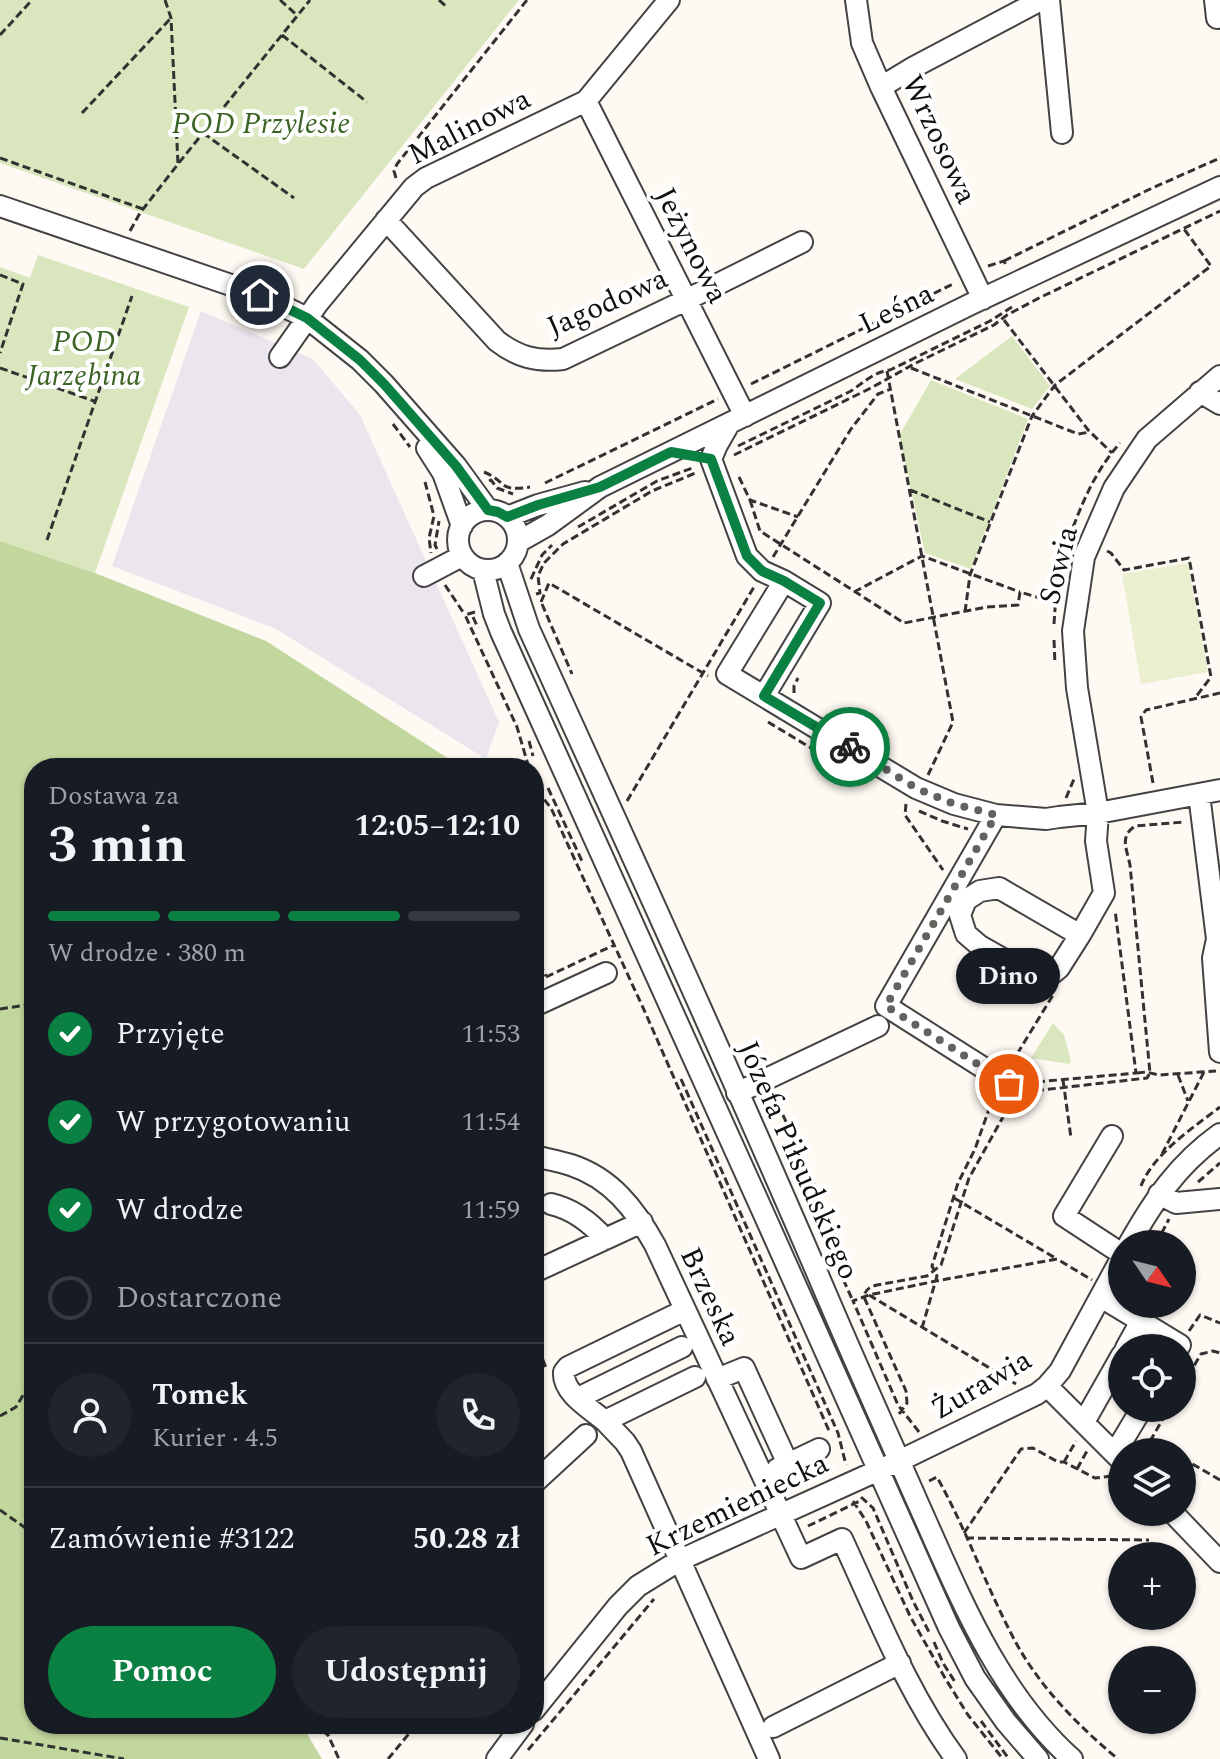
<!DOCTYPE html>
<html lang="pl">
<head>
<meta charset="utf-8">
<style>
  :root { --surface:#171b24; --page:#20242c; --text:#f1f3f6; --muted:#9ea1a6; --line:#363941; --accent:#0b8043 }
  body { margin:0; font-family:Spectral,serif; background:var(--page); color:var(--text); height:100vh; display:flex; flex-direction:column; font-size:30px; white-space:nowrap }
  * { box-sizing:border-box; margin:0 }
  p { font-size:26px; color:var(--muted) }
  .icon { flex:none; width:44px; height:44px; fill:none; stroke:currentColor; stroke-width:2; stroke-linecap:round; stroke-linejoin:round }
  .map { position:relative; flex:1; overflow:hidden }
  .drawer { position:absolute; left:24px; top:758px; width:520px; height:976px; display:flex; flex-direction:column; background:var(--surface); border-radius:32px; box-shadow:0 2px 6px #0004 }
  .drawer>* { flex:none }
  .needle { width:52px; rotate:125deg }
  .buttons { position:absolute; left:1108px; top:1230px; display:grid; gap:16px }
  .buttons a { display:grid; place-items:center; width:88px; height:88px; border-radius:50%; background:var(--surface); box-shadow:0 2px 6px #0004; font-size:40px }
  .pin { position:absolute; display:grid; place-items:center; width:68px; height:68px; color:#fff; margin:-34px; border:4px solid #fff; border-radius:50%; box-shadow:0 2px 8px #0007 }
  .courier { position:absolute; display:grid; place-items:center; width:80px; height:80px; margin:-40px; border:6px solid #0b8043; border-radius:50%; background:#fff; color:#222; box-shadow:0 2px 10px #0007 }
  .bubble { position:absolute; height:56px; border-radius:28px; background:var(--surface); box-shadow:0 2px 6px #0004; font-size:26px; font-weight:700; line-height:56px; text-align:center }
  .summary em { font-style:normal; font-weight:700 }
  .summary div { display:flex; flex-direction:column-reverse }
  .summary { display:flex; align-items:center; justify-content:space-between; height:136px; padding:0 24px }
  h1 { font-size:52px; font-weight:700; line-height:60px }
  .bar { display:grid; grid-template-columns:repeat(4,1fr); gap:12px 8px; align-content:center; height:96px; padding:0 24px }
  .bar i { height:10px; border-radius:6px; background:var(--line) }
  .bar .current { background:var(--accent) }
  .bar p { grid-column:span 4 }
  .line { display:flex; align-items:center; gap:20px; padding:0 24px; border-top:2px solid var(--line) }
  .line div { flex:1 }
  .round { display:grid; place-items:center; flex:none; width:84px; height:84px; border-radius:42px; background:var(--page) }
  ol { padding:0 24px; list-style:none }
  li { display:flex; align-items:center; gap:24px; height:88px }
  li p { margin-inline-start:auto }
  li .icon { padding:8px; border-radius:50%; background:var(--accent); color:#fff; stroke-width:4 }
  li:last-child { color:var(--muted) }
  li i { width:44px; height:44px; border:4px solid var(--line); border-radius:50% }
  .action { display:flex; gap:16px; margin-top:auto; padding:16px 24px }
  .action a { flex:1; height:92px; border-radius:48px; background:var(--accent); color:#fff; font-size:32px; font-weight:700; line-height:92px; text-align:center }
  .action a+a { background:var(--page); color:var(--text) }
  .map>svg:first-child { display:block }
  .industrial { fill:#ebe5ed }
  .green { fill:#dae7be }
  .forest { fill:#c1d79e }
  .pitch { fill:#e9efcf }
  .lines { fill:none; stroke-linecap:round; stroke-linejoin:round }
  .minor-casing { stroke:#434343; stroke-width:24 }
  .path { stroke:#323232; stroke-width:3; stroke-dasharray:8 4; stroke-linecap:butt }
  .minor { stroke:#fff; stroke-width:20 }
  .done { stroke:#63625f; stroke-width:8; stroke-dasharray:0 14.4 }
  .route { stroke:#0b8043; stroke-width:10 }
  .labels { text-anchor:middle; stroke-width:8; stroke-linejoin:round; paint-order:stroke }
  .park-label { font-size:30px; font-style:italic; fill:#3b6424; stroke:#fff }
  .street-label { font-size:30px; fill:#101010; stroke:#fff }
</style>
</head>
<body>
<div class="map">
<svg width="1220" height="1759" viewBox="0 0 1220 1759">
  <rect width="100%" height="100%" fill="#fefaf3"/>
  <path class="industrial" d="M201 311 313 359 360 415 499 722 486 759 276 629 112 566Z"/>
  <path class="green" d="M0 0H519L304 269 0 163Z
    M38 255 189 307 95 573 0 541V267L30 278Z
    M1012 336 1050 386 1032 409 955 379Z
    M931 380 1028 419 971 569 925 553 899 436Z
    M1053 1023 1064 1035 1071 1061 1069 1064 1031 1058Z"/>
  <path class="forest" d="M0 541 95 573 266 641 463 768H34V1724H301L322 1759H0Z"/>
  <path class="pitch" d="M1188 563 1208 672 1141 684 1122 574Z"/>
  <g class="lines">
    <defs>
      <path id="minor" d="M856 0 862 43 881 87 983 299
        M1049 0 1062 133
        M1215 0 1217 18
        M881 87 914 67 1041 0
        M586 101 745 416
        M0 206 260 295 307 318 360 360 384 384 456 466 488 510
        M386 220 497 341C518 357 536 362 563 359L686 300 802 242
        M280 357 318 303 414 187 426 178 586 101 669 0
        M1200 392 1220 404
        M729 424 717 445 711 459 747 556 762 571 784 581
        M427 448 443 473 462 526
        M458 540a30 30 0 1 1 60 0a30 30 0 1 1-60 0Z
        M507 517 538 505 585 492
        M518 542 548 525 600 487 971 304 1220 187
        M507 563 529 629C627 844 725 1059 818 1275 850 1351 884 1426 917 1501 958 1592 996 1691 1072 1759
        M483 570 494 614 501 632C650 964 802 1295 949 1628L975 1678 1006 1722 1038 1759
        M424 576 462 556
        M764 696 820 603 784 581 727 674 916 788 954 804 996 815 1046 819 1059 817 1098 813 1220 790
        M1199 794 1217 939 1213 958 1220 1052
        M996 815 886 1006 1009 1084
        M1080 935 1059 968 1048 977H1035L980 946 966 934 960 915 966 900 980 891 999 888 1080 935 1104 893 1096 841 1098 813 1077 688 1073 631 1084 557 1114 488 1147 439 1220 376
        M534 1006 606 973
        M737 1093 878 1026
        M1112 1136 1064 1216 1122 1254
        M534 1156C546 1159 559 1161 571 1165 611 1178 635 1209 655 1245L801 1558 842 1539C877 1614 907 1692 956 1759
        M1159 1194 1176 1203 1220 1199
        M551 1204C573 1209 590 1222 605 1239
        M1129 1244C1154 1200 1178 1164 1220 1134
        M534 1272 642 1222
        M1101 1297 1180 1345 1178 1348
        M1126 1348 1141 1321
        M695 1377 605 1421 625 1442 631 1451 769 1759
        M717 1379 744 1368 788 1464
        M1047 1386 1122 1461
        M578 1398 682 1347
        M605 1421C591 1409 562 1393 564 1372L568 1367 685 1310
        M1084 1422 1122 1355
        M1115 1453 1142 1408
        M777 1469 819 1449
        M534 1483 586 1435
        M1172 1512 1220 1562
        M534 1710 618 1606 638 1586 680 1560 899 1461 1037 1394 1047 1386 1060 1371 1122 1257
        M773 1727 900 1663
        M497 1759 523 1724"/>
    </defs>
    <use href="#minor" class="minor-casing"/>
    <path class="path" d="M165 0 171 18 178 164
      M280 0 298 16
      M439 0 447 7
      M0 35 32 0
      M282 35 367 102
      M82 113 171 18
      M203 133 294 198
      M0 158 143 209
      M396 178 394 171 397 164 527 0
      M130 231 140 213 178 164 310 0
      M1004 261 1148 190 1220 158
      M988 266 1004 261 1007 267
      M0 275 23 284 0 353
      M1004 320 1089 431 1112 453
      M0 368 94 401
      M911 368 1078 434 1090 432
      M887 371 953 722 928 775
      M751 384 955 283
      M393 424 410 447
      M738 446 851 391C864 382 874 372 890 370L990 321 1012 307
      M734 455 871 388 914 364 994 325 1007 315 1039 298 1220 211
      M484 472C508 482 497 492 530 487
      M739 477 750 500 798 517
      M489 481 491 480 497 488 513 494
      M425 482 434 516 429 538 431 553
      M545 483 718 399
      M910 490 990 522
      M750 500 760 531 904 623 987 607 1018 605 1020 592 1054 602
      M578 527 657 481 695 467
      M1069 538C1082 503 1095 471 1120 443
      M47 540 132 296
      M437 549 435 545 439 521
      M1107 551 1111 553 1124 570 1189 558 1211 677 1195 698
      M773 557 851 429 878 394 891 389
      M531 579 542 555 552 545
      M445 585 465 615
      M854 592 922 556 1020 592
      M536 594 540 593 538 576 544 563 563 544 652 491 698 472
      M541 602 549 583 708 676
      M542 604 572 674
      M475 612 465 615 517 727 529 768
      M965 612 970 575 1032 416 1055 385 1211 266 1184 229
      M473 617 478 628
      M1054 624 1057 579 1069 538 1073 539
      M1054 640 1055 664
      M794 693V686L798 678
      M768 722 826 757
      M529 741 533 756
      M500 768 505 760
      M534 778 543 798 551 808 645 1012 830 1433
      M1153 783 1141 717 1146 710 1220 693
      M548 788 582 861
      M1066 798 1074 779
      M627 801 754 587
      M906 804 905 815 943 870
      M919 811 942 821 968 829
      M534 953 546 976
      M546 977 614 945
      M0 1009 34 1004
      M1011 1064 1053 995
      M1137 1073 1146 1072 1159 1075 1216 1071
      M1178 1075 1188 1101
      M681 1079 838 1433 846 1465
      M1063 1080 1071 1138
      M1025 1083 1136 1073 1115 910
      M1024 1092 1147 1078 1150 1073 1130 865C1127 849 1119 837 1135 826L1184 822
      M767 1099 778 1104 839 1240 833 1257 853 1301
      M1162 1154 1204 1072
      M1198 1182 1220 1163
      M1141 1186C1153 1154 1194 1127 1220 1107
      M954 1198 1057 1259
      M1156 1244 1169 1219
      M869 1295 1016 1384
      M922 1328 937 1276 932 1266 958 1183 975 1149 994 1095
      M1189 1331 1200 1315 1220 1323
      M534 1337 546 1368 548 1369
      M1182 1386 1201 1354 1213 1351 1220 1353
      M899 1414 907 1403 906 1391 864 1297C865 1289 870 1287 877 1285L927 1276 941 1265 969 1178 1012 1101
      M0 1416 16 1407 34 1377
      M919 1432 898 1405 853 1301 869 1295 936 1281 1057 1259 1092 1280
      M1151 1440 1172 1452
      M1144 1452 1169 1408
      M1182 1458 1220 1480
      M1064 1462 1076 1441
      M1077 1469 1087 1451
      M929 1481 937 1477C966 1529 986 1586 1014 1639 1038 1685 1078 1726 1118 1759
      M861 1497 873 1508 913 1601 929 1632
      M853 1501 866 1521 910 1616 945 1678 968 1715 1003 1759
      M0 1510 34 1534
      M808 1526 862 1500
      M964 1533 1021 1449 1033 1448 1058 1462H1064L1095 1478 1112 1476
      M966 1538 1149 1540
      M934 1642 943 1663 955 1682
      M981 1721 1009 1759
      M313 1724 328 1735 339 1759
      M0 1738 124 1759
      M528 1750 654 1599
      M388 1759 417 1724"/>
    <use href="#minor" class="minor"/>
  </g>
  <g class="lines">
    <path class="done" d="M850 747 916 788 954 804 996 815 886 1006 1009 1084"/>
    <path class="route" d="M260 295 307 318 360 360 384 384 456 466 488 510 498 512 507 517 538 505 600 487 671 452 711 459 747 556 762 571 784 581 820 603 764 696 850 747"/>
  </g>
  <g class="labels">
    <g class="park-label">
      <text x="261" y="133">POD Przylesie</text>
      <text x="84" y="351">POD<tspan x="84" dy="34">Jarzębina</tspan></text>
    </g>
    <g class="street-label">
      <text transform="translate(469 126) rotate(-27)" y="10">Malinowa</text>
      <text transform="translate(940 139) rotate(65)" y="10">Wrzosowa</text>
      <text transform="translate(692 245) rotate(63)" y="10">Jeżynowa</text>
      <text transform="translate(607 302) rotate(-24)" y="10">Jagodowa</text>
      <text transform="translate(896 308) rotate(-26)" y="10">Leśna</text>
      <text transform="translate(1058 565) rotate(-76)" y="10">Sowia</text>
      <text transform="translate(799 1160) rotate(66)" y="10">Józefa Piłsudskiego</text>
      <text transform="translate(711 1296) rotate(65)" y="10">Brzeska</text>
      <text transform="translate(981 1384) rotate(-30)" y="10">Żurawia</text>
      <text transform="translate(737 1504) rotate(-26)" y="10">Krzemieniecka</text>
    </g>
  </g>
</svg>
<div class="buttons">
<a><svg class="needle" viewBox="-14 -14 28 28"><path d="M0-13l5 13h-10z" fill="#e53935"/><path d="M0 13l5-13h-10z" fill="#9ea1a6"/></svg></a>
<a><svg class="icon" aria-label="locate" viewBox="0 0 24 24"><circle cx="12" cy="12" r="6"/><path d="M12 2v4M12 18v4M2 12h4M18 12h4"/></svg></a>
<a><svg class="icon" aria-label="layers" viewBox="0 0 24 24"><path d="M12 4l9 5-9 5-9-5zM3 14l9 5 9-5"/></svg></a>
<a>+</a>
<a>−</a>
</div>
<div class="pin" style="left:1009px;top:1084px;background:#ea580c"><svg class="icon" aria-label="bag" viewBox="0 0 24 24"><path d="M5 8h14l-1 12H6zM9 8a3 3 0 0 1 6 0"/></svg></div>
<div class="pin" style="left:260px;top:295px;background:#1f2937"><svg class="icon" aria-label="home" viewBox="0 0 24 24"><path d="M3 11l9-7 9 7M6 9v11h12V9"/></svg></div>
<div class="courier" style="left:850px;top:747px"><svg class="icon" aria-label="bike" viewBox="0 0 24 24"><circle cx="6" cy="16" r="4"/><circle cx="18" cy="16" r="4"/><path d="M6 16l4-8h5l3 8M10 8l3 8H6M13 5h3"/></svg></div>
<div class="bubble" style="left:956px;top:948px;width:104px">Dino</div>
<section class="drawer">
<div class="summary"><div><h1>3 min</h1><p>Dostawa za</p></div><em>12:05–12:10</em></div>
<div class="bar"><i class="current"></i><i class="current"></i><i class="current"></i><i></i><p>W drodze · 380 m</p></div>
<ol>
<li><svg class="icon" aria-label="check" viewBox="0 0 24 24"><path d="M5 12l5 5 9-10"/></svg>Przyjęte<p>11:53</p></li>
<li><svg class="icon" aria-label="check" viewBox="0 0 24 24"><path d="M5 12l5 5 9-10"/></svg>W przygotowaniu<p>11:54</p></li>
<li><svg class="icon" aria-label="check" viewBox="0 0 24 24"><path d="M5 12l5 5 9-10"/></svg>W drodze<p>11:59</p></li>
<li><i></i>Dostarczone</li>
</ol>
<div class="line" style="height:144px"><a class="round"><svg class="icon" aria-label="person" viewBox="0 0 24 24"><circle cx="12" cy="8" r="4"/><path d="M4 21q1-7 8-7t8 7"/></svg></a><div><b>Tomek</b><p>Kurier · 4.5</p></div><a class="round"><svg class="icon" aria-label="phone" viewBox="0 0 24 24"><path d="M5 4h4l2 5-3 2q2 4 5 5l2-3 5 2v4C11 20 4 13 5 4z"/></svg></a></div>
<div class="line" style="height:104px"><div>Zamówienie #3122</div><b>50.28 zł</b></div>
<div class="action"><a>Pomoc</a><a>Udostępnij</a></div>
</section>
</div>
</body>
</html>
